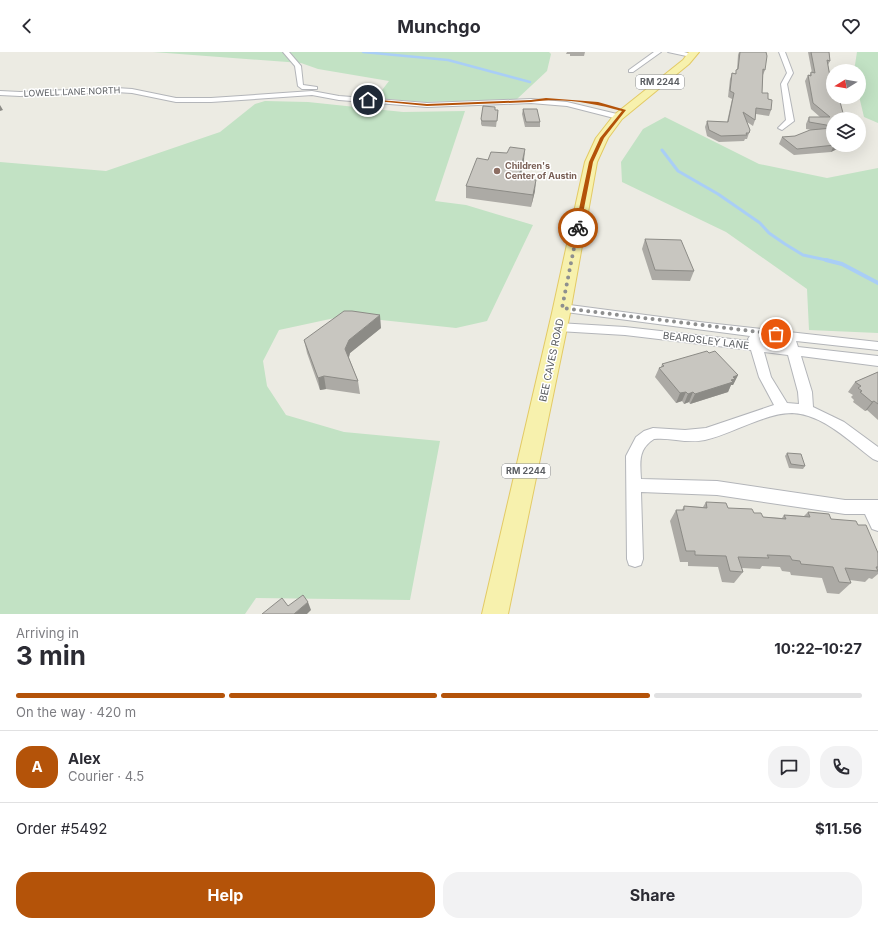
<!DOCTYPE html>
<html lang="en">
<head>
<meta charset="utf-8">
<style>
  :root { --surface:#fff; --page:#f2f2f3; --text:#2b2b33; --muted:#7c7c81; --line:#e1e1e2; --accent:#b45309 }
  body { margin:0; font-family:Inter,sans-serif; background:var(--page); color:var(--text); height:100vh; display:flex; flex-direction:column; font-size:15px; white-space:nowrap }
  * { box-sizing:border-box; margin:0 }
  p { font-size:13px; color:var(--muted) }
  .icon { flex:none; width:22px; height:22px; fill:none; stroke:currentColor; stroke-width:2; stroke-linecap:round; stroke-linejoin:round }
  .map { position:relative; height:562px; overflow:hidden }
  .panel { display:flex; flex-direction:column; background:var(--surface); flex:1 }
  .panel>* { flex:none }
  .needle { width:26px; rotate:259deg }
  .buttons { position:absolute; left:826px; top:12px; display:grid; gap:8px }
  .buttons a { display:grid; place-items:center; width:40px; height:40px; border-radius:50%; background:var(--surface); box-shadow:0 4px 16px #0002; font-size:20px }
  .pin { position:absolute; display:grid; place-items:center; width:34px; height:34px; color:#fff; margin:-17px; border:2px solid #fff; border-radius:50%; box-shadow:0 1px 4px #0007 }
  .courier { position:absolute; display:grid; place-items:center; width:40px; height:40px; margin:-20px; border:3px solid #b45309; border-radius:50%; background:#fff; color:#222; box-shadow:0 1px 5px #0007 }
  .overview em { font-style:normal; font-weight:700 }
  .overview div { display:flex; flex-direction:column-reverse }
  .overview { display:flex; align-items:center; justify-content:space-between; height:68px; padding:0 16px }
  h1 { font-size:26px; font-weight:700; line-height:30px }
  .bar { display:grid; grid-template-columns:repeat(4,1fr); gap:6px 4px; align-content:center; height:48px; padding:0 16px }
  .bar i { height:5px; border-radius:3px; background:var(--line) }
  .bar .selected { background:var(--accent) }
  .bar p { grid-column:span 4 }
  .line { display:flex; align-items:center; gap:10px; padding:0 16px; border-top:1px solid var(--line) }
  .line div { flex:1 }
  .round { display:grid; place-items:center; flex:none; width:42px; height:42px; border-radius:16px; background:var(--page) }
  .cta { display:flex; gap:8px; margin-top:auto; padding:8px 16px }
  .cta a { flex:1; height:46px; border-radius:16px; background:var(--accent); color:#fff; font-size:16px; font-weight:700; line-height:46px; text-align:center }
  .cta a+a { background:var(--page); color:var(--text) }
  header { display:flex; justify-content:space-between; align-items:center; height:52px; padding:0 16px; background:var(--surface); font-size:18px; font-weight:700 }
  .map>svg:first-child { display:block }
  .green { fill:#c2e2c4 }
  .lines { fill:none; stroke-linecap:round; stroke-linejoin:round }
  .stream-far2 { stroke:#a9cef6; stroke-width:2.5 }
  .stream-far1 { stroke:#a9cef6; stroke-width:3 }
  .stream { stroke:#a9cef6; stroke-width:4 }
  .street-casing { stroke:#b3b5b9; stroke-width:2 }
  .primary-casing { stroke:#e3ca65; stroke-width:2 }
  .street { fill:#fff; fill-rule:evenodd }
  .primary { fill:#f7f1ad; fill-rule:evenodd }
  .wall { fill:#acaaa5 }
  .shaded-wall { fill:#8c8b86 }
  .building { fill:#c8c6c0; stroke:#8c8b86 }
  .route { fill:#b45309 }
  .done { stroke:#8e8f8f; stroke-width:4; stroke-dasharray:0 7.2 }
  .education-dot { fill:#8d6e63; stroke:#fff; stroke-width:1.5 }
  .labels { text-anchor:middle; stroke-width:3; stroke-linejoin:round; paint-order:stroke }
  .shield { fill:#fff; stroke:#8c8e91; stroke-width:1 }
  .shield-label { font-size:9px; font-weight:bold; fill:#5b5e62 }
  .far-street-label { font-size:9px; fill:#5b5e62; stroke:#fff }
  .far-education-label { font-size:9px; font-weight:bold; fill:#785e54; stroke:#fff; text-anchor:start }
  .street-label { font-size:10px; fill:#5b5e62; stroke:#fff }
</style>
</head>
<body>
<header><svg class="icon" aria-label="back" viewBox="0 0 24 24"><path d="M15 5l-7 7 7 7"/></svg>Munchgo<svg class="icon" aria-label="heart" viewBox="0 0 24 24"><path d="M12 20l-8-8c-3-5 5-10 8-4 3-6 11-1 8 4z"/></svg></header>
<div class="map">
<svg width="878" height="562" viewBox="0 0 878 562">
  <rect width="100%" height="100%" fill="#ecebe3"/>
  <path class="green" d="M153 0H549L551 2 547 19 517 47 425 50 376 46 389 29 318 17 301 11Z
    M857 0H878V71L864 65 859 44V19H854Z
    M265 49 308 50 403 60 465 59 435 149 466 153 533 173 487 269 456 276 344 264 279 278 263 309 267 334 286 363 344 380 440 389 410 548 256 546 245 562H0V110L106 119 220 80 255 52Z
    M665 65 759 112 827 126 878 116V281L809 278 807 237 726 180 622 130 621 110 643 77Z"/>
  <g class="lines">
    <path class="stream-far2" d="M363 0 448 8 530 30"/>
    <path class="stream-far1" d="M662 98 678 119 718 142 760 171 769 181 785 192 803 203 831 209"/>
    <path class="stream" d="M826 208 842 212 878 231"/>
    <defs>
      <path id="street" d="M283 0H289L301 14 303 33 317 35V37H302L298 34 295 14Z
        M654 0H661L633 20H629V18Z
        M668 0H684L694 3 691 5Z
        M779 0H785L793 21 787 32 794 69 782 78 778 76 786 68 781 32 787 21Z
        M116 36 132 37 176 46H211L312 39 339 44 427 51 531 47 567 50 621 63 622 65 618 67 567 54 531 51 427 55 339 48 312 43 211 50H176L132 41 116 40 20 44 0 43V39L20 40Z
        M562 252 699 270 878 290V298L796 289 798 295 878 304V314L801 304 812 340 813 355 844 370 878 395V409L873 407C850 390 823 362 792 361 780 361 768 365 757 369 740 375 723 384 705 388 686 392 671 385 654 387 638 397 640 410 641 427L717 429 845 448H878V479L872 477 865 462H845L717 443 641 440 643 507 641 513 635 515 629 513 627 507 626 404 636 385 644 379 653 376 685 378 706 376 774 353 759 325 751 298 625 283 558 279 554 278 552 275 554 272 558 271 625 275 749 289 748 287 750 284 558 259 556 256 558 253ZM759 285 787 288 786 294 761 291ZM764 300 788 303 798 340 799 352 787 351 771 325Z"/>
      <path id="primary" d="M689 0H699L689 12 622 67 608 86 597 110 570 261 508 562H482L552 261 585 110 596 86 614 63 683 8Z"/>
    </defs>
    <use href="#street" class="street-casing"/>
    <use href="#primary" class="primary-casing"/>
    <use href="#street" class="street"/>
    <use href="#primary" class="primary"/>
  </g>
  <path class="wall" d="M567 0H585L584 4H570V2H566Z
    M739 0 765 18 763 23 762 41 768 47 771 58 769 64 756 62 755 68 753 74 747 70 750 78 747 87H745L744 89 719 90 707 84 705 75 707 69 727 70 732 47 728 45 730 27 732 21 735 22 737 18 738 3Z
    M808 0H829L830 9 828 13 833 41 845 93 831 100 794 103 779 92 782 85 795 84 812 78 806 77V72L809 65H820L811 57 805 29 808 23 809 24 811 20 812 21Z
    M523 57 540 70V75H525L522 62Z
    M495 58H498L496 75 482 74 481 72V67Z
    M488 108H524L520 126 535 139 531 155 466 146V134Z
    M645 187 694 219 690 229 652 228 642 197Z
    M381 276 350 301 349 306 358 329 360 342 326 337 320 338 307 301 304 288Z
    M709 301 738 323 733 333H731L728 340 690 352 689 350 684 352 682 349 676 351 655 325 659 316 661 315 662 312Z
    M878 320V368L867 358 865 359 853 350 854 348 851 345 853 343 848 340 855 330Z
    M787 401 805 414 803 417 789 416 785 404Z
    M706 450 728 456 754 461 763 465 782 466 784 463 804 464 808 460 831 467 858 473 878 501V522L872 527 869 526 865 530 850 528 851 531 839 542 827 541 822 526 791 523 790 520 782 519 780 515 762 514 760 517 742 516 743 520 734 531 722 530 718 515 688 514V510H680L670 469 676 458H682L684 454 703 455Z"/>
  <path class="shaded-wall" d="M0 53 3 58 0 59Z
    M834 93H845L831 100Z
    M525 97 524 108 518 137 519 125Z
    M536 128 535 139 531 155 533 143Z
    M380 263 381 276 350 301 347 310 345 297 349 288Z
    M738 323 733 333H731L728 340 690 352 695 342 733 325Z
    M324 324 326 337 320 338 318 326Z
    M686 340 682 349 676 351 680 341Z
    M693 340 689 350 684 352 688 342Z
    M874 349 867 358 865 359 872 350Z
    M308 550 311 558 307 562H294Z"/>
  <path class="building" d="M740 0H766L767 4 765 18 763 17 762 41H768V47L772 48 771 58 756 56 755 68 743 60 750 78 749 81H746L747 83 721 84 709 78 707 69 728 70 734 41 730 39 732 21 736 22V18L738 17Z
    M811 0H829L830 9 827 8 833 41V45L834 46H839L843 61H845L854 67H833V93H835L797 97 782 85 795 84 810 78 832 76V74L809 70V65H830L813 51 808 23 811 24V20L815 21Z
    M483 54 495 55V58H498L497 69H482L481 67Z
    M523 57H537L540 70H526Z
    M510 95 525 97 519 125 536 128 533 143 466 134 477 106 488 108 491 100 507 101Z
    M645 187 681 188 694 219 655 218Z
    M344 259H352L380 263 349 288 345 297 358 329 324 324 318 326 304 288Z
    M707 299 709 301 715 299 738 323 733 325 735 327 731 328 733 330 695 342 693 340 688 342 686 340 680 341 659 316 664 314 662 312Z
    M878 320V352L874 349 872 350 860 340 862 339 858 336 861 334 855 330Z
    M787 401 801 402 805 414 791 412Z
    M706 450 726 451 728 456 752 457 754 461H761L763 465 786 467 784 463 810 465 808 460 829 462 831 467 856 469 858 473H866L878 501V515H876L878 519 845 516 851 531 839 530 833 515 801 512 800 509 792 508 790 504 767 503 769 506 738 505 743 520 730 519 726 504 695 503V499H686L676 458H684V454L707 456Z
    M303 543 308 550 294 562H262L282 546 288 554Z"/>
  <path class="route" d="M546 46 598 50 626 58 604 86 593 110 580 177 575 176 589 110 600 86 622 59C593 51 561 45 531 50L427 54 366 48 368 47 427 52 531 48Z"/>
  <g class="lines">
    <path class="done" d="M578 176 562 256 776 282"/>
  </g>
  <circle class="education-dot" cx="497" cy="119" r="4"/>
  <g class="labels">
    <g class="shield">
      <rect x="636" y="23" width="48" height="14" rx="3"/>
      <rect x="502" y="412" width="48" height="14" rx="3"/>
    </g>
    <g class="shield-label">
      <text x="660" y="33">RM 2244</text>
      <text x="526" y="422">RM 2244</text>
    </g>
    <g class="far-street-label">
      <text transform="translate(72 40) rotate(-2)" y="3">LOWELL LANE NORTH</text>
    </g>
    <g class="far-education-label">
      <text x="505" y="117">Children's<tspan x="505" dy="10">Center of Austin</tspan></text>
    </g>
    <g class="street-label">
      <text transform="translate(706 288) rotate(7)" y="4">BEARDSLEY LANE</text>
      <text transform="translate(551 308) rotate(-78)" y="4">BEE CAVES ROAD</text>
    </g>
  </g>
</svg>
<div class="buttons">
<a><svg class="needle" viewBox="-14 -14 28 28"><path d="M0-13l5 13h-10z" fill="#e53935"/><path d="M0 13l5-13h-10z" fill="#7c7c81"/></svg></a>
<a><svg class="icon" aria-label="layers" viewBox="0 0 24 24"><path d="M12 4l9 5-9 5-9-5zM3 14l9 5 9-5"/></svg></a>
</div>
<div class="pin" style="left:776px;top:282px;background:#ea580c"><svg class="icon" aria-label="bag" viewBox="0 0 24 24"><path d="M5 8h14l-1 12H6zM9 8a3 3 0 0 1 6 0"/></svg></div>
<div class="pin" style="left:368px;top:48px;background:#1f2937"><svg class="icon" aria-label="home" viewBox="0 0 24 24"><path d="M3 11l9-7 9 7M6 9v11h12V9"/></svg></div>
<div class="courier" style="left:578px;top:176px"><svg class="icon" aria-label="bike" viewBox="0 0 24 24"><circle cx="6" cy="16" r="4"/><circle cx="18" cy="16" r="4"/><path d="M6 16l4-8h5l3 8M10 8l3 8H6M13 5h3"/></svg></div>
</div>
<section class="panel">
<div class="overview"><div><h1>3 min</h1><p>Arriving in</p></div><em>10:22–10:27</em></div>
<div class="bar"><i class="selected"></i><i class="selected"></i><i class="selected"></i><i></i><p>On the way · 420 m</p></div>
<div class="line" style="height:72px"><b class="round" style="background:var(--accent);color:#fff">A</b><div><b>Alex</b><p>Courier · 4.5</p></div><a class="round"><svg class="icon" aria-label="chat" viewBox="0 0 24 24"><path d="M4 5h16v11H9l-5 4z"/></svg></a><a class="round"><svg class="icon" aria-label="phone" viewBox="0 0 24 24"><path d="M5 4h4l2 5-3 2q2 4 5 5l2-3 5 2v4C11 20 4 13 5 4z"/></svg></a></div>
<div class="line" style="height:52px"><div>Order #5492</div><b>$11.56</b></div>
<div class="cta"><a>Help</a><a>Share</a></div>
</section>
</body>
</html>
